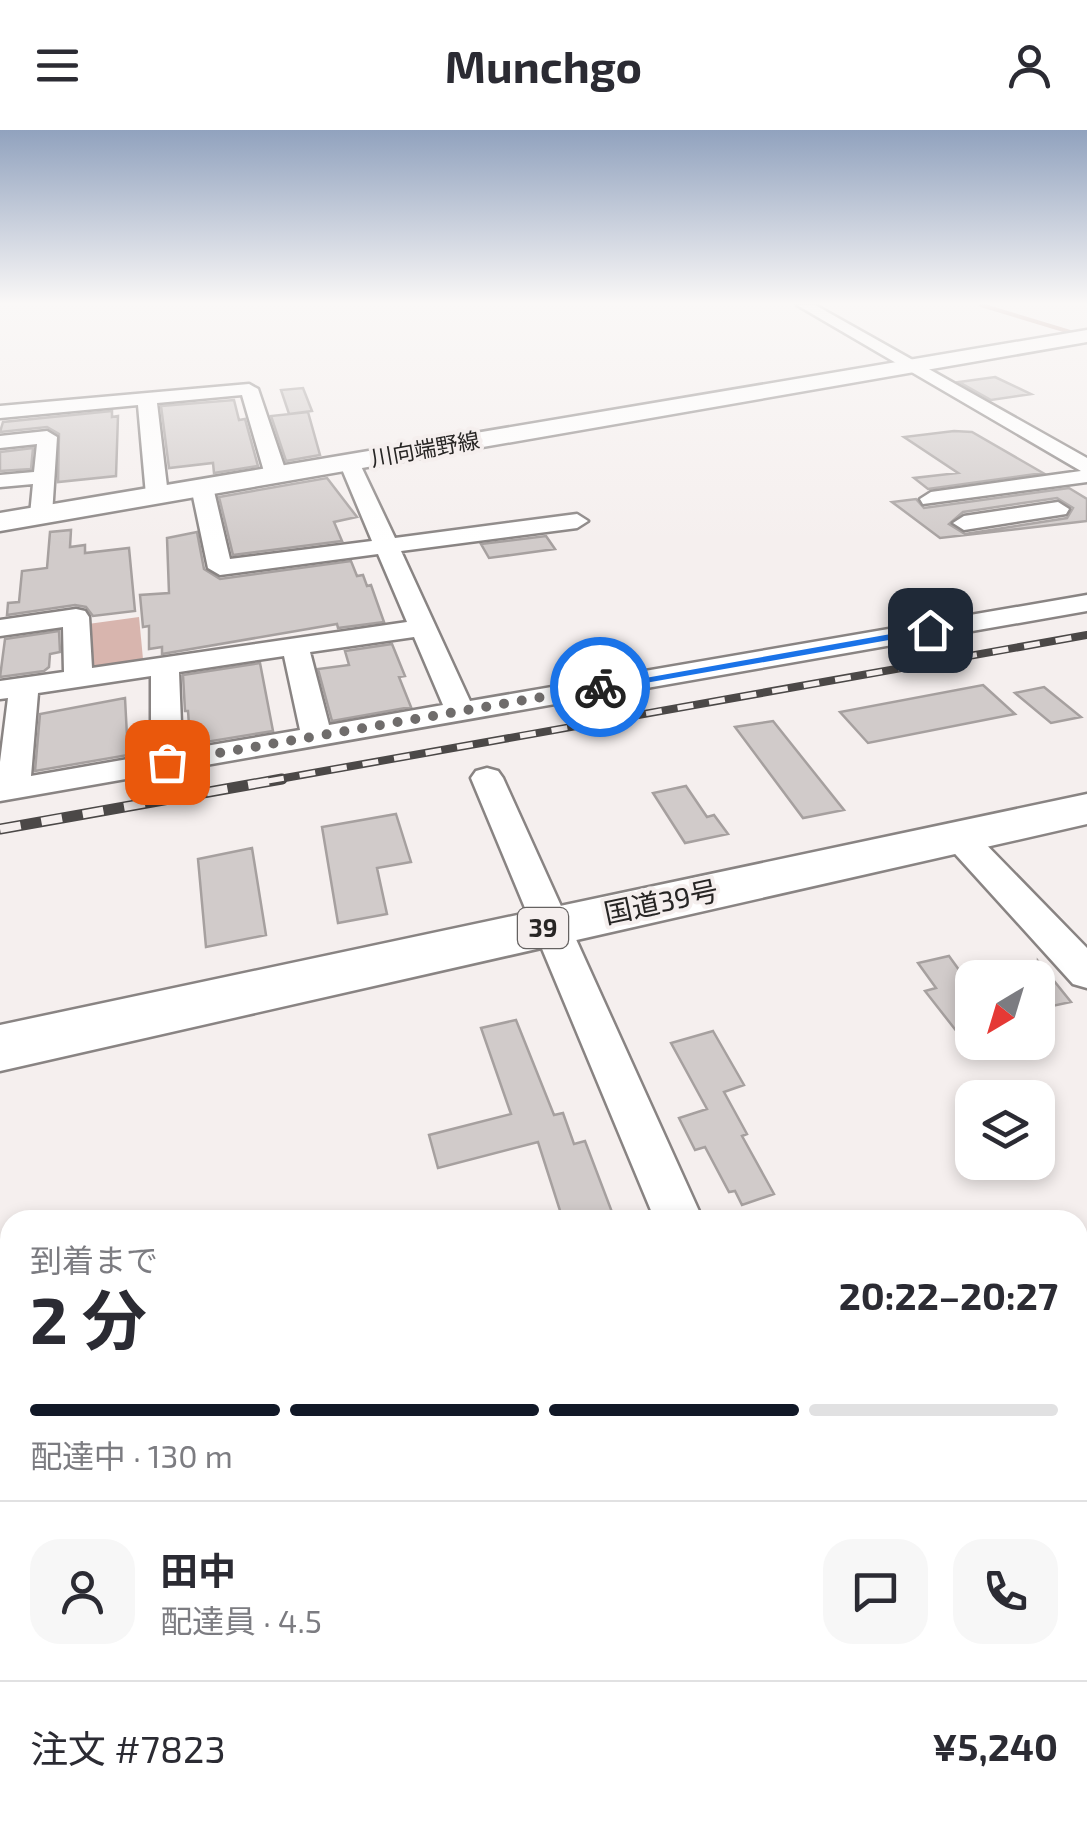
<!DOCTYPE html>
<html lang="ja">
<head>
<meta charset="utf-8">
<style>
  :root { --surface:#fff; --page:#f7f7f7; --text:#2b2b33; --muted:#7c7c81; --line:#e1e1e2; --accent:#111827 }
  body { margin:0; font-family:"Exo 2","Noto Sans JP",sans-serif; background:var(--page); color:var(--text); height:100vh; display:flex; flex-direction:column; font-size:38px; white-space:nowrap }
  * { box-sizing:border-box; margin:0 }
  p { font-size:32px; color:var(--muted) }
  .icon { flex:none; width:55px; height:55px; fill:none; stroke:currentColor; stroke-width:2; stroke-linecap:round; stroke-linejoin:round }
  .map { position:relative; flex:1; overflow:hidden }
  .panel { position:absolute; left:0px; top:1080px; width:1088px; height:622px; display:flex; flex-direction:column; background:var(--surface); border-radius:30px 30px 0 0; box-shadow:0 5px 15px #0003 }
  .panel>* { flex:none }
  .needle { width:65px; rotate:218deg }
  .fabs { position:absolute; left:955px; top:830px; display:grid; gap:20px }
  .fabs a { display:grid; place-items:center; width:100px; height:100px; border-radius:20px; background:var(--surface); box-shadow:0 5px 15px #0003; font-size:50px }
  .pin { position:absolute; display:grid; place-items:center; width:85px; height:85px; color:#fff; margin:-42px; border-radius:20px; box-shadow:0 5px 15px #0006 }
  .courier { position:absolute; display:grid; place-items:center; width:100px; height:100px; margin:-50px; border:8px solid #1a73e8; border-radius:50%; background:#fff; color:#222; box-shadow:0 2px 12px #0007 }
  .headline em { font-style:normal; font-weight:700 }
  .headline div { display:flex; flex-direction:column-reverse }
  .headline { display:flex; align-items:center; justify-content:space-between; height:170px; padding:0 30px }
  h1 { font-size:65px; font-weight:700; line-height:75px }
  .bar { display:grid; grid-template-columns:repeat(4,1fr); gap:15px 10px; align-content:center; height:120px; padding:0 30px }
  .bar i { height:12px; border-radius:8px; background:var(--line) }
  .bar .on { background:var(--accent) }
  .bar p { grid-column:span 4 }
  .line { display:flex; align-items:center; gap:25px; padding:0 30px; border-top:2px solid var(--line) }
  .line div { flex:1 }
  .round { display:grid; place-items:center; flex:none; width:105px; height:105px; border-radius:30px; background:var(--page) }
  header { display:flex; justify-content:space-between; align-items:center; height:130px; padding:0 30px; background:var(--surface); font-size:45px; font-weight:700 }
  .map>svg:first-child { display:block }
  .green { fill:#d8b5ae }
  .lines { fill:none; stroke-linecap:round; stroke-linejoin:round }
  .stream { stroke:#b08880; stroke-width:4 }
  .building { fill:#d1cbca; stroke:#a6a09f; stroke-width:2.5; fill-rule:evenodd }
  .minor-casing { stroke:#898483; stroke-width:5 }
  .major-casing { stroke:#898483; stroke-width:5 }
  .highway-casing { stroke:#898483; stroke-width:5 }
  .minor { fill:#fff; fill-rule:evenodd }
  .major { fill:#fff; fill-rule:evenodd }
  .highway { fill:#fff; fill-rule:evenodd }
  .rail-far1-casing { stroke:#4b4847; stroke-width:8 }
  .rail-casing { stroke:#4b4847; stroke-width:11 }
  .rail-far1 { stroke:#f5efee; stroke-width:5; stroke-dasharray:16; stroke-linecap:butt }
  .rail { stroke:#f5efee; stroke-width:8; stroke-dasharray:21; stroke-linecap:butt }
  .route { fill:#1a73e8 }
  .done { stroke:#6f6c6b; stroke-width:10; stroke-dasharray:0 18 }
  .labels { text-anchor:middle; stroke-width:8; stroke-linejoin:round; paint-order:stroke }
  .far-street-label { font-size:22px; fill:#272524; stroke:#f5efee }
  .shield { fill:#f5efee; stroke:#656261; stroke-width:2.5 }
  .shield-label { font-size:25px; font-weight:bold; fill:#272524 }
  .street-label { font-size:28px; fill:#272524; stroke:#f5efee }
</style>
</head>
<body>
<header><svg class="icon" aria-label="menu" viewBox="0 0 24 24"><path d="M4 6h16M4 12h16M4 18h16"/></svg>Munchgo<svg class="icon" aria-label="person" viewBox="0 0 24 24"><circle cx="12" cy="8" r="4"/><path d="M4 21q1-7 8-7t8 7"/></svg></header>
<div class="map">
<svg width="1087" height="1701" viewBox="0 0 1087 1701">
  <rect width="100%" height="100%" fill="#f5efee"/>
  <path class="green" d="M139 487 143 529 89 537 88 494Z"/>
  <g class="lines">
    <path class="stream" d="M981 175 1087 207"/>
  </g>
  <path class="building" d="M995 247 1031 264 991 270 959 252Z
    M303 258 312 281 289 284 281 260Z
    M234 270 239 290 245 289 258 336 214 343 213 333 169 338 161 276Z
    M112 281V287L118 286 116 346 58 352 59 304 47 297 0 302 3 292Z
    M308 282 320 325 286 331 271 286Z
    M954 301 972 302 1043 343 928 359 914 348 958 343 904 307Z
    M33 318 31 339 0 341V322Z
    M327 348 357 387 334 392 342 411 233 425 219 367Z
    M1069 358 1087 369V391L940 408 892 372 916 369 924 378ZM1057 368 1073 378 1067 388 965 404 949 394 963 382Z
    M71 400 70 417 85 415V423L129 418 135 481 93 486 86 477 75 475 7 485 8 473 19 472 22 441 47 438 50 402Z
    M197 402 204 439 220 449 351 431 357 446 363 445 367 456 371 455 384 492 338 498 337 494 162 524V517L149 519V496L143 497 140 465 169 463 167 408Z
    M546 406 555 419 489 428 481 414Z
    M59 501 60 522 50 524 49 537 44 541 0 547 5 509Z
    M392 514 405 546 399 547 411 577 332 591 318 539 349 535 345 521Z
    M260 533 273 601 194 614 190 610 188 581H185L183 545Z
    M983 555 1015 584 868 613 840 582Z
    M1044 557 1081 587 1051 593 1015 563Z
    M125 568 128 625 35 641 40 584Z
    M773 591 844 680 803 688 735 597Z
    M686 656 707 687 714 685 728 704 685 713 653 663Z
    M396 684 411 732 377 738 387 784 338 793 322 697Z
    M252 718 266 805 206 817 198 729Z
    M949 826 972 858V921L925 861 936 858 918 833Z
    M1038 831 1071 872 1038 879Z
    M516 890 554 985 563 983 574 1014 585 1011 615 1090H563L538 1012 438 1038 429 1005 511 984 481 898Z
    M713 901 744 955 724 962 747 1004 742 1006 774 1064 742 1075 735 1061 729 1062 705 1017 695 1020 679 988 707 979 671 913Z"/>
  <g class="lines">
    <defs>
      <path id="minor" d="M797 175H815L1087 328V352L923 374 920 369 931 362 1081 341Z
        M249 254 258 259 287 345 283 349H269L265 345 242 265 157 273 168 365 157 372 146 365 138 275 0 288V276Z
        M47 301 57 307 52 385 41 392 30 385 33 354 0 357V345L34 342 37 314 0 318V306Z
        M349 326 359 332 395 408 577 384 588 391 577 398 401 421 470 571 1087 465V481L0 671V632L8 568 0 569V551L64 542 63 497 0 506V490L76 479 85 481 89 487 92 538 407 492 378 424 220 445 208 438 191 357 202 351 213 357 230 429 372 411 339 332ZM414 507 443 575 329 595 310 522ZM284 526 300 600 182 620 179 542ZM151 546V625L31 646 38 563Z
        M1058 372 1069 379 1066 384 964 400 953 393 964 386Z
        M487 638 498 641 503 648 703 1090H655L471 648 476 641Z
        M959 696 971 699 1087 818V858L1073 854 947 715 942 707 947 699Z
        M905 1692H977L980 1701H908Z"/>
      <path id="major" d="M1087 200V212L0 401V383Z"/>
      <path id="highway" d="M1087 664V694L0 941V895Z"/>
    </defs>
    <use href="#minor" class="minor-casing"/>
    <use href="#major" class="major-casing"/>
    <use href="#highway" class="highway-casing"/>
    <use href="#minor" class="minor"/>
    <use href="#major" class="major"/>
    <use href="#highway" class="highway"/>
    <defs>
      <path id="rail-far1" d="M268 651 1087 505"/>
      <path id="rail" d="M0 699 282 649"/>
    </defs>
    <use href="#rail-far1" class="rail-far1-casing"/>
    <use href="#rail" class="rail-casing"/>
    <use href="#rail-far1" class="rail-far1"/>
    <use href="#rail" class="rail"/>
  </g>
  <linearGradient id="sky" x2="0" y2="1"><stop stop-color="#91a2be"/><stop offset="0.42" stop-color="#faf8f7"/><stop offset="1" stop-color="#faf8f7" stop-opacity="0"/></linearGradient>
  <rect width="1087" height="413" fill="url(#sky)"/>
  <path class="route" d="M930 497 934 502 600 561 595 557Z"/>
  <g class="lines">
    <path class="done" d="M167 632 600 557"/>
  </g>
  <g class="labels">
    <g class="far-street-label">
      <text transform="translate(425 319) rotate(-10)" y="8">川向端野線</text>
    </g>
    <rect class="shield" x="518" y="778" width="50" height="40" rx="8"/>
    <g class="shield-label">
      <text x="543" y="807">39</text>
    </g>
    <g class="street-label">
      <text transform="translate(661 772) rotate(-12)" y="10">国道39号</text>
    </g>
  </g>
</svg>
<div class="fabs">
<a><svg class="needle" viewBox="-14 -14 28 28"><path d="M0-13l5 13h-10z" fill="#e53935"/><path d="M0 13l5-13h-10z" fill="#7c7c81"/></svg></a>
<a><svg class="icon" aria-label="layers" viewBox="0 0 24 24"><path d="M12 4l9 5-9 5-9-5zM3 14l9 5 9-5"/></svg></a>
</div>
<div class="pin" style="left:167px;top:632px;background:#ea580c"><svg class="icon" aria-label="bag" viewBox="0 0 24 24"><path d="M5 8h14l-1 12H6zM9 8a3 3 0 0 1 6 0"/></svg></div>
<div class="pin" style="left:930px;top:500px;background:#1f2937"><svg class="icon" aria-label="home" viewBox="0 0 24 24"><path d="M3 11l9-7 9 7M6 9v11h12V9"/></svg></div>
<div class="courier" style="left:600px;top:557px"><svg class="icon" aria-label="bike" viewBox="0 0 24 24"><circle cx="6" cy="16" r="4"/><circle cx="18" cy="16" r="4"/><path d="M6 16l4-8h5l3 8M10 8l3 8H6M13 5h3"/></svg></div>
<section class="panel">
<div class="headline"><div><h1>2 分</h1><p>到着まで</p></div><em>20:22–20:27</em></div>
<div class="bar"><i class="on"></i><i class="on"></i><i class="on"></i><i></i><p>配達中 · 130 m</p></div>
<div class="line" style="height:180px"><a class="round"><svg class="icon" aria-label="person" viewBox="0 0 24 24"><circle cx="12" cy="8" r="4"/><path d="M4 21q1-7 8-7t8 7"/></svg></a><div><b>田中</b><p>配達員 · 4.5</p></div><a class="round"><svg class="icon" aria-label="chat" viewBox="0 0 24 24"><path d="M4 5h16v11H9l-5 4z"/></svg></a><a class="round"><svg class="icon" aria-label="phone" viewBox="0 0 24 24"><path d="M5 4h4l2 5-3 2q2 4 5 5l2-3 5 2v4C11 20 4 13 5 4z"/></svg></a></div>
<div class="line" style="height:130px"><div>注文 #7823</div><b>¥5,240</b></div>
</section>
</div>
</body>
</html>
